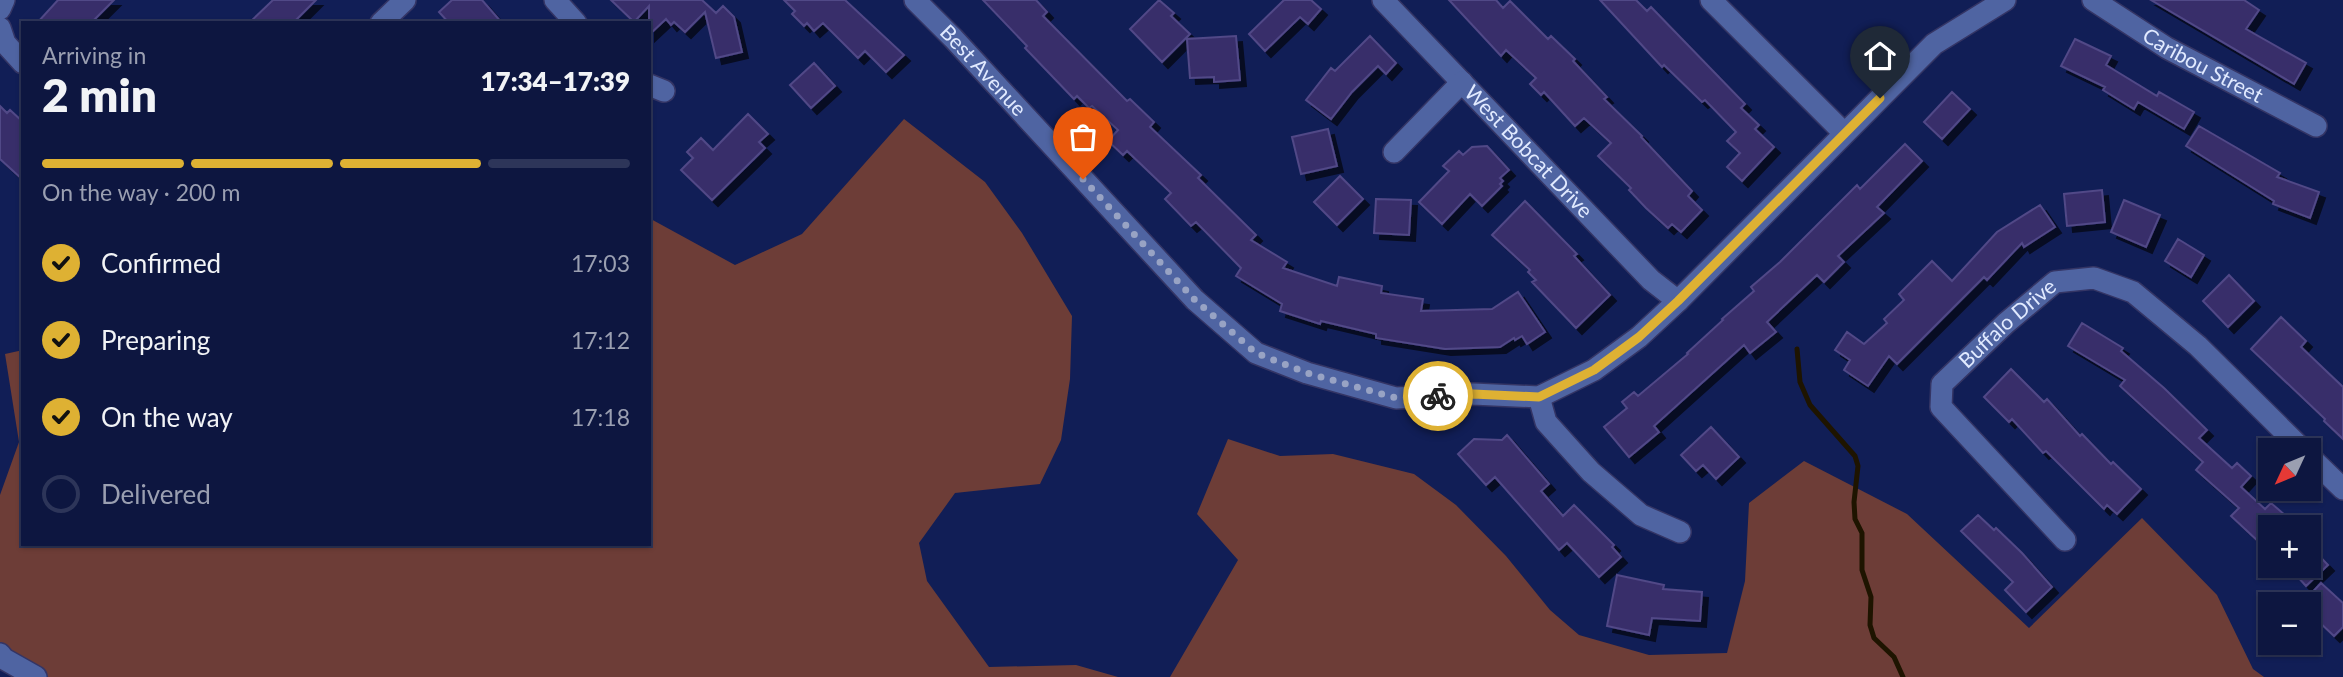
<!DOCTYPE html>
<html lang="en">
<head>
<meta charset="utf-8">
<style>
  :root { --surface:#0d1640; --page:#161f47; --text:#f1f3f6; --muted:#9a9fb1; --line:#2d3559; --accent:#deb133 }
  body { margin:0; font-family:Lato,sans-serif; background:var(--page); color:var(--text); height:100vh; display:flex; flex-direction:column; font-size:26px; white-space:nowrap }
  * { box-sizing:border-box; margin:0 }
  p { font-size:23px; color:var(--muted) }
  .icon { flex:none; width:38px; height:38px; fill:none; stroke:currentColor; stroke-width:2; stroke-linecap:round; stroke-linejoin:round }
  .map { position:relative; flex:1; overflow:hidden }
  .details { position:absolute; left:21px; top:21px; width:630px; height:525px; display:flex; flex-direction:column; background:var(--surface); border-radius:0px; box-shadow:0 2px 5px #0004,0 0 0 2px var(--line) }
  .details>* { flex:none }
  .needle { width:46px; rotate:226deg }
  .buttons { position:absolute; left:2258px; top:438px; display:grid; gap:14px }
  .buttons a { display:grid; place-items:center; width:63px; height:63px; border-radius:0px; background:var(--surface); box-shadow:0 2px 5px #0004,0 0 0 2px var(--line); font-size:35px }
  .pin { position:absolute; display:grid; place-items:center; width:60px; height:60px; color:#fff; margin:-72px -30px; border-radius:50% 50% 50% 0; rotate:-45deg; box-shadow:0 0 7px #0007 }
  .pin .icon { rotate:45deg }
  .courier { position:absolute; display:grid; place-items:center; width:70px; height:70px; margin:-35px; border:5px solid #deb133; border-radius:50%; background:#fff; color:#222; box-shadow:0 2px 9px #0007 }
  .overview em { font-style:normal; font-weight:800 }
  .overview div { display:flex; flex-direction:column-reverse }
  .overview { display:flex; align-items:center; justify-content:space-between; height:119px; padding:0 21px }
  h1 { font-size:46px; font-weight:800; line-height:52px }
  .bar { display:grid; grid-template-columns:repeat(4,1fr); gap:10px 7px; align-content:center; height:84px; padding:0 21px }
  .bar i { height:9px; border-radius:5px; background:var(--line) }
  .bar .on { background:var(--accent) }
  .bar p { grid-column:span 4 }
  ol { padding:0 21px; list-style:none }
  li { display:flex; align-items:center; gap:21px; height:77px }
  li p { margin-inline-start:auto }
  li .icon { padding:7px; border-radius:50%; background:var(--accent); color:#111; stroke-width:4 }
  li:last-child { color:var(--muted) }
  li i { width:38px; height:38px; border:4px solid var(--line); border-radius:50% }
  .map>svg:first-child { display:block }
  .green { fill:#6d3d37 }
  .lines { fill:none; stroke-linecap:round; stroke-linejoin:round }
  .stream { stroke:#1e1400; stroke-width:5 }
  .building { fill:#392e6b; stroke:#514887; stroke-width:2; filter:url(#shadow) }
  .street-casing { stroke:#343565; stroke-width:24 }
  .street { stroke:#4f64a2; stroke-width:21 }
  .done { stroke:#98a3c4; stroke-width:7; stroke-dasharray:0 12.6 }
  .route { stroke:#deb133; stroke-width:9 }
  .labels { text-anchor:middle; stroke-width:6; stroke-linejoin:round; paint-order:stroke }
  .street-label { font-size:21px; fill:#e1eaff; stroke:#111e56 }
</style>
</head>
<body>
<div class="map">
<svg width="2343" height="677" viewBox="0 0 2343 677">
  <defs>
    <filter id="shadow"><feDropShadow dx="6" dy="6" stdDeviation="0" flood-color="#0009"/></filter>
  </defs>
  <rect width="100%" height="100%" fill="#111e56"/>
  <path class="green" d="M904 119 985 182 1022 233 1072 316 1070 379 1061 440 1040 484 955 493 919 543 927 581 989 667 1076 665 1118 677H36L0 657V495L19 442 5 354 23 350V544H649V218L735 265 802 234Z
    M1228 439 1280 456 1333 454 1414 474 1456 505 1506 556 1550 610 1579 635 1649 655 1727 653 1745 581 1749 503 1804 461 1907 514 2029 628 2142 518 2217 595 2253 669 2264 677H1170L1238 560 1197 514Z"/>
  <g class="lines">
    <path class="stream" d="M1797 349 1800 382 1810 405 1855 456 1858 466 1854 502 1855 519 1862 533V570L1871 597 1870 625 1874 638 1894 657 1903 677"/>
  </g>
  <path class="building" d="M58 0H114L91 23H37Z
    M273 0H316L293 23H249Z
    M452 0H482L502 23H449L439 12Z
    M611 0H702L716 13 723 6 734 17 742 52 716 58 705 12 685 32 674 22 671 25 666 19 649 35V6L634 22Z
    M784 0H845L904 55 886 72 865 51 858 58 823 23 814 31 807 23 804 26 792 14 795 11Z
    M983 0H1036L1047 12 1043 16 1127 101 1130 99 1154 122 1150 127 1201 175 1198 178 1256 235 1251 240 1287 262 1283 268 1337 286 1339 277 1382 286 1381 293 1423 299 1421 311 1492 309 1518 292 1545 332 1527 344 1522 336 1515 340 1514 338 1500 347 1445 349 1376 338V334L1321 321 1320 324 1280 311 1282 304 1236 276 1241 268 1196 222 1191 226 1165 199 1171 193 1127 151 1123 155 1108 141 1118 130 1092 106 1089 108 1077 96 1074 99 1025 48 1027 46Z
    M1159 0 1174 13 1171 16 1190 34 1162 62 1130 29Z
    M1284 0H1311L1321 9 1308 24 1300 17 1265 51 1249 34Z
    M1449 0H1496L1503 8 1510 1 1548 39 1551 36 1575 59 1573 61 1607 97 1604 99 1642 136 1641 137 1692 191 1688 196 1702 210 1681 232 1672 224 1668 228 1646 208 1629 190 1631 188 1598 156 1611 143 1584 118 1575 126 1544 92 1541 95 1530 84 1536 78 1506 50 1501 56Z
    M1600 0H1636L1647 11 1651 7 1745 104 1741 108 1759 125 1755 129 1774 147 1742 181 1727 167 1740 153 1727 141 1736 132 1705 100 1702 102 1664 65 1662 67Z
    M2151 0H2244L2259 10 2246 29 2306 63 2294 84Z
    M1236 36 1240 80 1214 82V77L1190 78 1187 39Z
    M1370 36 1396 63 1386 74 1378 66 1352 92 1331 119 1306 100 1331 68 1335 71Z
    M2075 39 2111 56 2106 65 2157 96 2159 92 2194 112 2184 129 2138 102 2134 109 2103 90 2105 87 2061 66Z
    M814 63 835 86 811 108 790 85Z
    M1952 92 1970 109 1942 139 1924 122Z
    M0 106 7 113 10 110 23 122V180L0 159Z
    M748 114 768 134 759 142 765 148 712 200 681 170 693 158 687 152 701 138 713 150Z
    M2199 126 2280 173 2277 177 2319 192 2310 218 2273 204 2274 201 2186 146Z
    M1328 129 1337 166 1301 174 1292 137Z
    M1905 144 1922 161 1877 207 1884 213 1838 256 1844 262 1824 282 1817 275 1767 322 1776 332 1750 353 1744 345 1654 426 1659 432 1629 457 1604 427 1627 408 1622 402 1634 392 1638 396 1688 354 1687 353 1723 320 1722 319 1754 291 1751 287 1780 262 1857 185 1860 189Z
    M1487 146 1509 170 1500 178 1503 181 1500 184 1502 186 1482 206 1470 194 1442 224 1419 202 1449 171 1443 166 1459 151 1463 155 1472 147Z
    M1340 176 1363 199 1337 225 1314 202Z
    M2102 190 2105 222 2067 226 2064 194Z
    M1376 199 1411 200 1409 235 1374 233Z
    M2124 200 2160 215 2146 247 2111 232Z
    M1525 201 1577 254 1574 256 1610 295 1576 328 1532 282 1536 280 1528 272 1530 270 1492 235Z
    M2040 205 2055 227 2024 247 2022 243 1987 280 1984 277 1897 364 1889 356 1868 386 1844 370 1850 360 1835 350 1847 332 1864 344 1887 323 1884 319 1904 300 1899 294 1932 261 1952 281 1997 232Z
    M2178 239 2204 255 2191 277 2165 261Z
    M2229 275 2254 301 2228 327 2203 301Z
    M2281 317 2306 341 2301 347 2343 387V439L2324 421 2325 419 2251 349Z
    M2082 323 2123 348 2121 351 2164 388 2207 430 2199 438 2232 468 2237 463 2251 476 2241 487 2265 509 2271 503 2285 515 2275 527H2270V532L2260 543 2231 516 2239 508 2196 470 2203 462 2120 386 2125 380 2068 346Z
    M2011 369 2044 402 2047 399 2080 436 2082 434 2111 464 2113 462 2141 489 2117 514 2107 505 2104 509 2046 451 2043 453 2012 419 2009 422 1984 397Z
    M1711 427 1739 457 1716 479 1703 465 1696 471 1681 455Z
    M1507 435 1549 484 1541 491 1563 516 1574 505 1614 545 1612 547 1621 557 1599 577 1567 543 1559 550 1495 477 1486 485 1458 454 1474 439 1502 440Z
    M1978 515 1994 530 1996 528 2022 553 2052 587 2026 612 2005 590 2013 582 1961 531Z
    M2308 544 2328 565 2306 586 2287 565H2308Z
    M1617 575 1664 585 1663 589 1702 592 1700 621 1652 618 1649 635 1607 626Z
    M2321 583 2343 603V627L2334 636 2316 619 2308 626V603L2305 600Z"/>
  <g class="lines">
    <defs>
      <g id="street">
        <path d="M555 0 576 23"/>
        <path id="s1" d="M915 0 953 38 1195 300 1256 353 1307 373 1396 398 1473 394 1539 397 1594 370 1639 337 1678 301 1934 44 2005 0"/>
        <path id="s2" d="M1383 0 1651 280 1678 301"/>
        <path d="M1711 0 1844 133"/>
        <path id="s3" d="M2093 0 2167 48 2316 126"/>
        <path d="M0 9 4 0"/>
        <path d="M381 23 405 0"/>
        <path d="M0 28 5 43 23 63"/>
        <path d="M649 85 664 91"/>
        <path d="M1394 152 1462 82"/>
        <path d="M1539 397 1546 422 1591 472 1641 515 1680 532"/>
        <path d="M2308 455 2343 489"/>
        <path id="s4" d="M2065 540 1941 407 1942 384 2006 323 2055 282 2094 278 2133 292 2198 346 2303 450"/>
        <path d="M0 654 4 659 36 677"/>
      </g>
    </defs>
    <use href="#street" class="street-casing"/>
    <use href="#street" class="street"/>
  </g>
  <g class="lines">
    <path class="done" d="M1083 179 1195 300 1256 353 1307 373 1396 398 1438 396"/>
    <path class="route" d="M1438 396 1473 394 1539 397 1594 370 1639 337 1678 301 1880 98"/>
  </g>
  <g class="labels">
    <g class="street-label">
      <text dy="7" stroke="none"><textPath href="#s3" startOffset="128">Caribou Street</textPath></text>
      <text dy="7" stroke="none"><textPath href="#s1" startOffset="98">Best Avenue</textPath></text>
      <text dy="7" stroke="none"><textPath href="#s2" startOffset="210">West Bobcat Drive</textPath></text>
      <text dy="7" stroke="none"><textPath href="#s4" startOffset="294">Buffalo Drive</textPath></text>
    </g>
  </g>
</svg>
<div class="buttons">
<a><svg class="needle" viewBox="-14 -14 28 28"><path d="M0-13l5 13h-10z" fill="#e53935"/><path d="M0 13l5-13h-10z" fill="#9a9fb1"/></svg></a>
<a>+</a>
<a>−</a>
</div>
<div class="pin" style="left:1083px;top:179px;background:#ea580c"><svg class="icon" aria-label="bag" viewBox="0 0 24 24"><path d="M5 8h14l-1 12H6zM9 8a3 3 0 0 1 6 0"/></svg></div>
<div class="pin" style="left:1880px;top:98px;background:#1f2937"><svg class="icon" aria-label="home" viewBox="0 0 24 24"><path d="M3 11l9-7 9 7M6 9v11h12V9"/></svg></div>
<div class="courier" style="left:1438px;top:396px"><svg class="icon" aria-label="bike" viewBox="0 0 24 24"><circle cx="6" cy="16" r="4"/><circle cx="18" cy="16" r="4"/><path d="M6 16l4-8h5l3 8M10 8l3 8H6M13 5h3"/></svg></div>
<section class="details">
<div class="overview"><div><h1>2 min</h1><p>Arriving in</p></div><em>17:34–17:39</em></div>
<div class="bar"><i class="on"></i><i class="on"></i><i class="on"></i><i></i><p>On the way · 200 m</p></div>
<ol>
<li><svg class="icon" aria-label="check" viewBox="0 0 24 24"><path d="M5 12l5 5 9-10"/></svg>Confirmed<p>17:03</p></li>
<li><svg class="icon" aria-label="check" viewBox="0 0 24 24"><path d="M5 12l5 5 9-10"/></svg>Preparing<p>17:12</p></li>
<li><svg class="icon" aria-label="check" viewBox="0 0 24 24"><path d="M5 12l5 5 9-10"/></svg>On the way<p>17:18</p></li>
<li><i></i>Delivered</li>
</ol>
</section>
</div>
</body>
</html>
